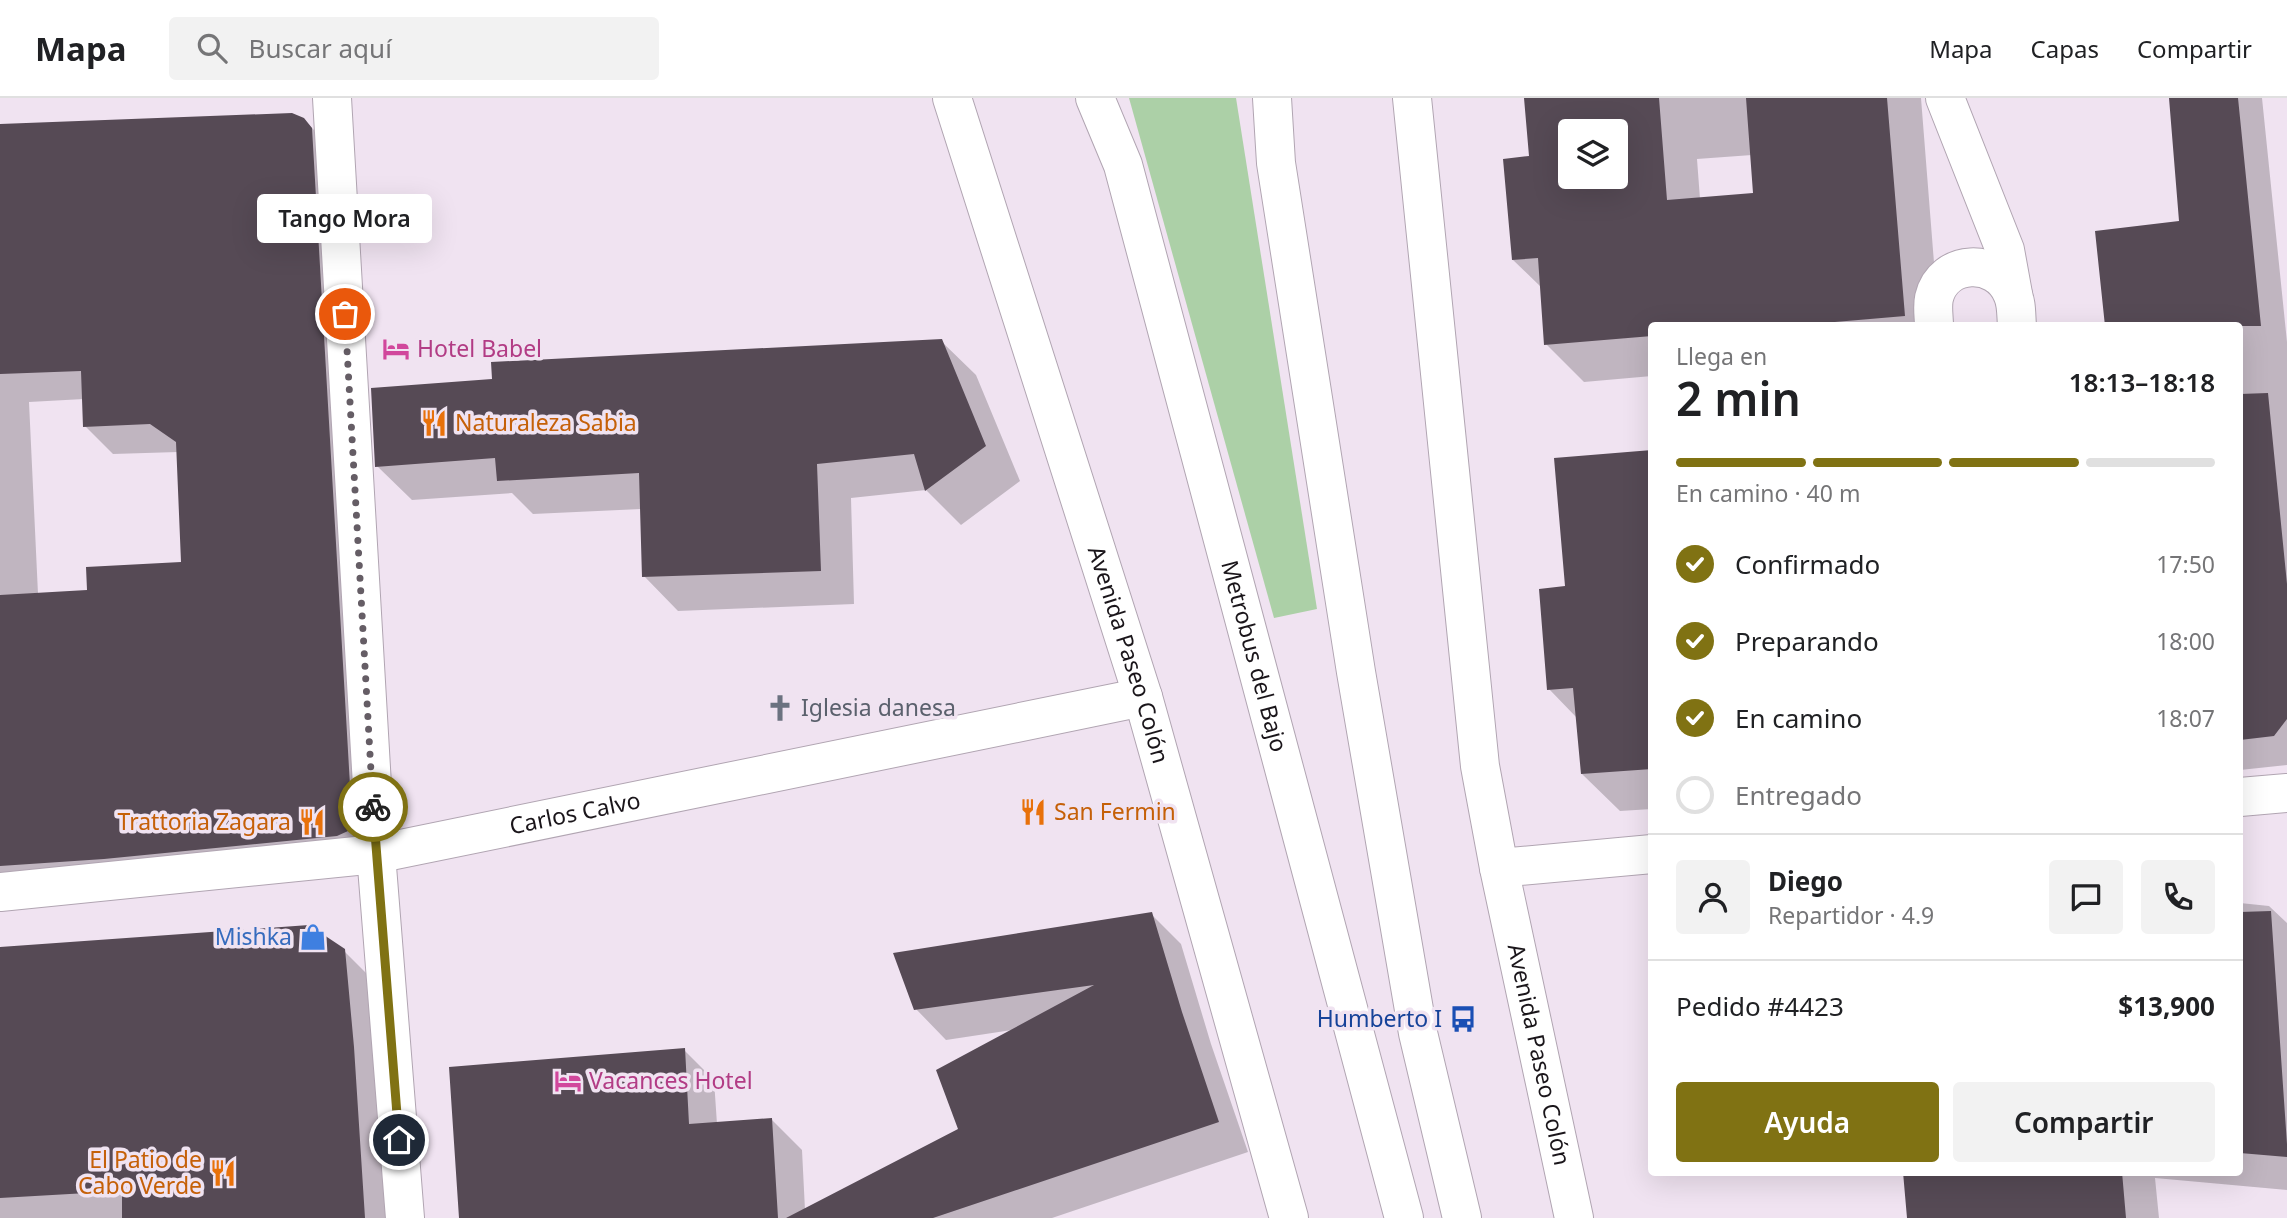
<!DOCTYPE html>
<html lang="es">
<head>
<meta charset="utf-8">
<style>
  :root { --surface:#fff; --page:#f2f2f2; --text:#202124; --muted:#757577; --line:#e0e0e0; --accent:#807213 }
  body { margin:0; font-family:"Noto Sans",sans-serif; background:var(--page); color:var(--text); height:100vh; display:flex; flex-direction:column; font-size:26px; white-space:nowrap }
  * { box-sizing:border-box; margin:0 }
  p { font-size:23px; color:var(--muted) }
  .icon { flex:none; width:38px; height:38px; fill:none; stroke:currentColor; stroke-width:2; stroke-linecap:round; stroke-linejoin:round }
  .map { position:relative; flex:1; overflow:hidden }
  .sheet { position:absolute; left:1648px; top:224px; width:595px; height:854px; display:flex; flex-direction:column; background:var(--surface); border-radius:7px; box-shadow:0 7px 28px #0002 }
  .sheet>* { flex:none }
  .fabs { position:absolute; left:1558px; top:21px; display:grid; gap:14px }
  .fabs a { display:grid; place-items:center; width:70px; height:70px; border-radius:7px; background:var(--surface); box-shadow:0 7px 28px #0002; font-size:35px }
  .pin { position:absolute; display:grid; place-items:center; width:60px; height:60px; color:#fff; margin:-30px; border:4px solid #fff; border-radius:50%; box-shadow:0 2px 7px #0007 }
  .courier { position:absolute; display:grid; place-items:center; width:70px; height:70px; margin:-35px; border:5px solid #807213; border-radius:50%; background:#fff; color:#222; box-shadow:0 2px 9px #0007 }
  .bubble { position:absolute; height:49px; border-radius:7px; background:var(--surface); box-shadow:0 7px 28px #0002; font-size:23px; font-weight:600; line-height:49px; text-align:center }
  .headline em { font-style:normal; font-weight:600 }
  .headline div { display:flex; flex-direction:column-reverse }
  .headline { display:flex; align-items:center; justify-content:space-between; height:119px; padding:0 28px }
  h1 { font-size:46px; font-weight:600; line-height:52px }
  .bar { display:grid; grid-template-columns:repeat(4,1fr); gap:10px 7px; align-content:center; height:84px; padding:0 28px }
  .bar i { height:9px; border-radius:5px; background:var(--line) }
  .bar .on { background:var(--accent) }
  .bar p { grid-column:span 4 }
  .line { display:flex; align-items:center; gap:18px; padding:0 28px; border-top:2px solid var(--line) }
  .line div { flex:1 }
  .round { display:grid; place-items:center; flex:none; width:74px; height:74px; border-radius:7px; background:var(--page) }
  ol { padding:0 28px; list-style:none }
  li { display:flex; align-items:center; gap:21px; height:77px }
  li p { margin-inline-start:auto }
  li .icon { padding:7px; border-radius:50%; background:var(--accent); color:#fff; stroke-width:4 }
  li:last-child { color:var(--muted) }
  li i { width:38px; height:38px; border:4px solid var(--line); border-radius:50% }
  .cta { display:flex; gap:14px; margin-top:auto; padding:14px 28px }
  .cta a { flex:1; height:80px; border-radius:7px; background:var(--accent); color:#fff; font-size:28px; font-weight:600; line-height:80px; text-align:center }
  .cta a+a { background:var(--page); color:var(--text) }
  header { display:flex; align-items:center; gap:42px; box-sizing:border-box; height:98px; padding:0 35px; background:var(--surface); border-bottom:2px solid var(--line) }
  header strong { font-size:33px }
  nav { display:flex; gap:38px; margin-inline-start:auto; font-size:24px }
  .search { width:490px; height:63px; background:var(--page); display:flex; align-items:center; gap:18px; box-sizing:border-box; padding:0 24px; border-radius:7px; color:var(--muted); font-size:26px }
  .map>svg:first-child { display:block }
  .green { fill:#acd0a7 }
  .shadow { fill:#0003; fill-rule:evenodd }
  .building { fill:#564a55; fill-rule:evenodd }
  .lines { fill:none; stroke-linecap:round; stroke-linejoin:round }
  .minor-casing { stroke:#b1a5b2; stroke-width:40 }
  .major-casing { stroke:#b1a5b2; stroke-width:40 }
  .minor { stroke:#fff; stroke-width:38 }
  .major { stroke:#fff; stroke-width:38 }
  .done { stroke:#655d65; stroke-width:7; stroke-dasharray:0 12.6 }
  .route { stroke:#807213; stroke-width:9 }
  .labels { text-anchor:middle; stroke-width:7; stroke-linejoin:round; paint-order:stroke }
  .hotel-label { font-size:23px; fill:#b23c85; stroke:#f0e3f1; text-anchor:start }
  .food-label { font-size:23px; fill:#c56008; stroke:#f0e3f1; text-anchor:start }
  .street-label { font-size:23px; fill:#1a151a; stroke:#f0e3f1 }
  .worship-label { font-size:23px; fill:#5b616d; stroke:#f0e3f1; text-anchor:start }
  .shop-label { font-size:23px; fill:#366cbe; stroke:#f0e3f1; text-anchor:end }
  .transit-label { font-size:23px; fill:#164399; stroke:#f0e3f1; text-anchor:end }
</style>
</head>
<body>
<header>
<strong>Mapa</strong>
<div class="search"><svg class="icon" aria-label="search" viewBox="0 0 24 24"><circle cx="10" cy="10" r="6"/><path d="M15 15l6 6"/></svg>Buscar aquí</div>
<nav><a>Mapa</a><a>Capas</a><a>Compartir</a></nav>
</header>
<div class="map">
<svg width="2287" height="1120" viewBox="0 0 2287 1120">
  <rect width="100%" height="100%" fill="#f0e3f1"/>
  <path class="green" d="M1129 0H1236L1317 511 1274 520Z"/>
  <path class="shadow" d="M1526 0H1921L1939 228H1652V278L1584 284 1546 246 1542 190 1513 162 1531 60ZM1570 33H1615V79H1570ZM1752 57 1755 97 1700 101 1697 61Z
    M2171 0H2262L2287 244V667L2240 672V228L2181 125Z
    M303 21 332 50 366 765 0 798V29ZM84 301 85 328 113 356 178 354 183 465 89 493 38 496 29 304Z
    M941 243 976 277 1020 383 961 427 926 392 851 400 854 506 678 513 644 478 641 411 533 416 512 395 412 402 377 368Z
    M1652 353V711L1620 713 1582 676 1577 620 1549 591 1567 490Z
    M2240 805 2269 808 2287 825V1092L2155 1080 2159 1120H1909L1905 1074H2240Z
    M1151 816 1181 846 1211 946 1248 1054 1052 1120H459L684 952 714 982 717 1026 772 1022 802 1052 805 1112 960 1032 1012 932 946 942 916 911Z
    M309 828 343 852 375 884 393 1120H0V850Z"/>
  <path class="building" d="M1524 0H1659L1667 102 1753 95 1746 0H1887L1905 218 1788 228H1652V238L1544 247 1538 160 1512 162 1503 61 1529 58ZM1570 33H1615V79H1570Z
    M2169 0H2238L2261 228H2105L2095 133 2179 123Z
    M292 15 304 20 312 30 352 722 348 733 337 738 236 748 104 761 0 768V497L87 492 86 469 181 464 176 344 150 326 83 329 81 273 0 276V26Z
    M942 241 986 348 925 393 914 356 817 366 821 473 642 479 639 375 497 383 495 360 375 369 371 290 492 281 491 264Z
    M2268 295 2287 486V621L2274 638 2240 642V296Z
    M1652 352V671L1581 676 1573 590 1547 592 1539 491 1565 488 1554 360Z
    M2271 813 2287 1046V1059L2240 1055V814Z
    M1152 814 1182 914 1219 1024 933 1120H786L958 1031 936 972 1094 887 914 912 893 855Z
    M309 827 345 851 354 949 365 1120H122V1093L0 1100V849Z
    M685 950 689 1026 772 1020 778 1120H459L449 969Z
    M1903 1074H2122L2126 1120H1907Z"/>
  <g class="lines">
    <defs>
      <g id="minor">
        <path d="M332 0 376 756 405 1120"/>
        <path id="s1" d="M1095 0 1123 67 1404 1120"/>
        <path d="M1272 0 1276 65 1356 574 1418 935 1462 1120"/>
        <path d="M1945 0 2005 152 2013 196"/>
        <path d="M1934 228C1934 219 1932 209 1934 200 1943 161 1997 159 2012 195 2017 205 2016 217 2017 228"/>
        <path d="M2240 699 2287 695"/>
        <path d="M1499 770 1652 756"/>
        <path id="s2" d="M0 794 376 756 1143 599"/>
      </g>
      <g id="major">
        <path id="s3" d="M952 0 1143 599 1289 1120"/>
        <path id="s4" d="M1412 0 1480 668 1499 770 1574 1120"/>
      </g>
    </defs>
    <use href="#minor" class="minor-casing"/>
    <use href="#major" class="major-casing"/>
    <use href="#minor" class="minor"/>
    <use href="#major" class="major"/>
  </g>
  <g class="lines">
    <path class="done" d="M345 216 373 709"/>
    <path class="route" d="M373 709 399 1042"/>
  </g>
  <defs>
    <symbol id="hotel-bare" viewBox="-9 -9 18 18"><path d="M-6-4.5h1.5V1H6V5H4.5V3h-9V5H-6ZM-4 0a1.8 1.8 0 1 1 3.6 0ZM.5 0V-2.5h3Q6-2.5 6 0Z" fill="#d1479c" stroke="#f0e3f1" stroke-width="2.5" paint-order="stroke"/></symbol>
    <symbol id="restaurant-bare" viewBox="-9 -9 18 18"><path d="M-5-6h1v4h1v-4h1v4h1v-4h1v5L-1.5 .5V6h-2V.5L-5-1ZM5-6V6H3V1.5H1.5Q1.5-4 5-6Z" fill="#e8710a" stroke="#f0e3f1" stroke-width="2.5" paint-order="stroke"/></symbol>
    <symbol id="church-bare" viewBox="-9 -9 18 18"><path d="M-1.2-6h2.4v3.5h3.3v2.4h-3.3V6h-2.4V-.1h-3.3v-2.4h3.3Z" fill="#6b7280" stroke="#f0e3f1" stroke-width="2.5" paint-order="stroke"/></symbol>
    <symbol id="shop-bare" viewBox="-9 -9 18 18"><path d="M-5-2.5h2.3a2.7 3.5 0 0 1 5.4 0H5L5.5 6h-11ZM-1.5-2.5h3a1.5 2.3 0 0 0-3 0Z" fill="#3f7fe0" stroke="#f0e3f1" stroke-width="2.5" paint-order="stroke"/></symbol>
    <symbol id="bus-bare" viewBox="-9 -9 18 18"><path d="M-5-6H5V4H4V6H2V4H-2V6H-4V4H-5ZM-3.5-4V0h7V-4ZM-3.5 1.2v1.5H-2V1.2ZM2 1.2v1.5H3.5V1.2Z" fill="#1a4fb4" stroke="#f0e3f1" stroke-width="2.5" paint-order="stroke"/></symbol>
  </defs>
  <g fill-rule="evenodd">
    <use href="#hotel-bare" x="377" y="232" width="38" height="38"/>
    <use href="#restaurant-bare" x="415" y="306" width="38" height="38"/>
    <use href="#church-bare" x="761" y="591" width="38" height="38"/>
    <use href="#restaurant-bare" x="1014" y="695" width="38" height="38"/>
    <use href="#restaurant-bare" x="293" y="705" width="38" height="38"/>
    <use href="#shop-bare" x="294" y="820" width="38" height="38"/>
    <use href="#bus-bare" x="1444" y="902" width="38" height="38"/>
    <use href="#hotel-bare" x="549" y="964" width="38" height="38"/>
    <use href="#restaurant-bare" x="204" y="1056" width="38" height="38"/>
  </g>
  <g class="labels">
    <g class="hotel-label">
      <text x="417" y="259">Hotel Babel</text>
      <text x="589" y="991">Vacances Hotel</text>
    </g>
    <g class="food-label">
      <text x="455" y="333">Naturaleza Sabia</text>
      <text x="1054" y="722">San Fermin</text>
      <text x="291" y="732" text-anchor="end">Trattoria Zagara</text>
      <text x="202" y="1070" text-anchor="end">El Patio de<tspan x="202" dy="26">Cabo Verde</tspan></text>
    </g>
    <g class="street-label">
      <text dy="8" stroke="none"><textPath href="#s3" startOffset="584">Avenida Paseo Colón</textPath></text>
      <text dy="8" stroke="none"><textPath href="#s1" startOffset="581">Metrobus del Bajo</textPath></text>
      <text dy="8" stroke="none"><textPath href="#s2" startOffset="581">Carlos Calvo</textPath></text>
      <text dy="8" stroke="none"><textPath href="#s4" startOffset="966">Avenida Paseo Colón</textPath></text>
    </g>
    <g class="worship-label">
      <text x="801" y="618">Iglesia danesa</text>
    </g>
    <g class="shop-label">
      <text x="292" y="847">Mishka</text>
    </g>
    <g class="transit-label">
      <text x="1442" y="929">Humberto I</text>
    </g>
  </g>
</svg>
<div class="fabs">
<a><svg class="icon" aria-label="layers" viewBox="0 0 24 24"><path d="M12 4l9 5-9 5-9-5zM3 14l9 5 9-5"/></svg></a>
</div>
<div class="pin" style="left:345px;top:216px;background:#ea580c"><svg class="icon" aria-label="bag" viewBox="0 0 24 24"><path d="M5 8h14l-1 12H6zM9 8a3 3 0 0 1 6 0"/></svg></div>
<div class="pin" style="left:399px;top:1042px;background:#1f2937"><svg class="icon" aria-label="home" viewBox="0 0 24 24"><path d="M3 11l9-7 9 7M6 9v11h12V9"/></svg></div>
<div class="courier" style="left:373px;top:709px"><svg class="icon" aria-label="bike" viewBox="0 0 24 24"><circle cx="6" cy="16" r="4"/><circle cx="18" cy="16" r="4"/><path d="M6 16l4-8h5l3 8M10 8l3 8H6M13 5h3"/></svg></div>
<div class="bubble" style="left:257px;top:96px;width:175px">Tango Mora</div>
<section class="sheet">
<div class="headline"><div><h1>2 min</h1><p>Llega en</p></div><em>18:13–18:18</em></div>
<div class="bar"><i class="on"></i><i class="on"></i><i class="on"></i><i></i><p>En camino · 40 m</p></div>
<ol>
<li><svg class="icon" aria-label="check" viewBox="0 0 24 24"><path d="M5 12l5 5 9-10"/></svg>Confirmado<p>17:50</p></li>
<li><svg class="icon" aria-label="check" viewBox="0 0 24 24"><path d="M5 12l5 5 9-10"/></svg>Preparando<p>18:00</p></li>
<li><svg class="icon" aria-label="check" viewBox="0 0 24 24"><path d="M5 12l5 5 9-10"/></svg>En camino<p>18:07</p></li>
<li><i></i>Entregado</li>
</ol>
<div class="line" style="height:126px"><a class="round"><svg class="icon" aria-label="person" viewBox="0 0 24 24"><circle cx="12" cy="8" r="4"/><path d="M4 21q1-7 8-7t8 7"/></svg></a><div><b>Diego</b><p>Repartidor · 4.9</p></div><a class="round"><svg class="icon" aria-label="chat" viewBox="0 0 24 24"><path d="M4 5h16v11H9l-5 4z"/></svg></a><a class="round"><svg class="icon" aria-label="phone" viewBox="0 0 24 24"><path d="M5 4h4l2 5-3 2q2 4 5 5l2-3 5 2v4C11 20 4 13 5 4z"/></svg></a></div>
<div class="line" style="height:91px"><div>Pedido #4423</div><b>$13,900</b></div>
<div class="cta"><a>Ayuda</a><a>Compartir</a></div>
</section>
</div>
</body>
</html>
